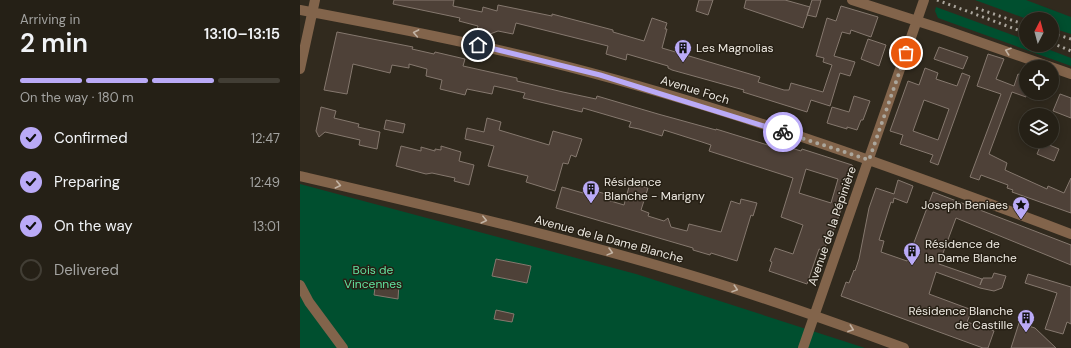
<!DOCTYPE html>
<html lang="en">
<head>
<meta charset="utf-8">
<style>
  :root { --surface:#252016; --page:#2d281f; --text:#f1f3f6; --muted:#a3a3a1; --line:#423e35; --accent:#baaaf7 }
  body { margin:0; font-family:"DM Sans",sans-serif; background:var(--page); color:var(--text); height:100vh; display:flex; flex-direction:column; font-size:15px; white-space:nowrap }
  * { box-sizing:border-box; margin:0 }
  p { font-size:13px; color:var(--muted) }
  .icon { flex:none; width:22px; height:22px; fill:none; stroke:currentColor; stroke-width:2; stroke-linecap:round; stroke-linejoin:round }
  .map { position:relative; flex:1; overflow:hidden }
  .details { display:flex; flex-direction:column; background:var(--surface); width:300px }
  .details>* { flex:none }
  .needle { width:26px; rotate:6deg }
  .controls { position:absolute; left:719px; top:12px; display:grid; gap:8px }
  .controls a { display:grid; place-items:center; width:40px; height:40px; border-radius:50%; background:var(--surface); box-shadow:0 2px 10px #0003,0 0 0 1px var(--line); font-size:20px }
  .pin { position:absolute; display:grid; place-items:center; width:34px; height:34px; color:#fff; margin:-17px; border:2px solid #fff; border-radius:50%; box-shadow:0 1px 4px #0007 }
  .courier { position:absolute; display:grid; place-items:center; width:40px; height:40px; margin:-20px; border:3px solid #baaaf7; border-radius:50%; background:#fff; color:#222; box-shadow:0 1px 5px #0007 }
  .headline em { font-style:normal; font-weight:600 }
  .headline div { display:flex; flex-direction:column-reverse }
  .headline { display:flex; align-items:center; justify-content:space-between; height:68px; padding:0 20px }
  h1 { font-size:26px; font-weight:600; line-height:30px }
  .bar { display:grid; grid-template-columns:repeat(4,1fr); gap:6px 4px; align-content:center; height:48px; padding:0 20px }
  .bar i { height:5px; border-radius:3px; background:var(--line) }
  .bar .selected { background:var(--accent) }
  .bar p { grid-column:span 4 }
  ol { padding:0 20px; list-style:none }
  li { display:flex; align-items:center; gap:12px; height:44px }
  li p { margin-inline-start:auto }
  li .icon { padding:4px; border-radius:50%; background:var(--accent); color:#111; stroke-width:4 }
  li:last-child { color:var(--muted) }
  li i { width:22px; height:22px; border:2px solid var(--line); border-radius:50% }
  main { display:flex; flex:1; min-height:0 }
  .map>svg:first-child { display:block }
  .green { fill:#004f2f }
  .building { fill:#4e4138; stroke:#85786e; fill-rule:evenodd }
  .lines { fill:none; stroke-linecap:round; stroke-linejoin:round }
  .minor { stroke:#82644b; stroke-width:10 }
  .rail { stroke:#aba69d; stroke-width:3; stroke-dasharray:2 4; stroke-linecap:butt }
  .oneway { stroke:#c2b3a4 }
  .done { stroke:#aba69c; stroke-width:4; stroke-dasharray:0 7.2 }
  .route { stroke:#baaaf7; stroke-width:5 }
  .labels { text-anchor:middle; stroke-width:3; stroke-linejoin:round; paint-order:stroke }
  .poi-label { font-size:12px; fill:#ece8e0; stroke:#272015; text-anchor:start }
  .street-label { font-size:12px; fill:#ece8e0; stroke:#272015 }
  .park-label { font-size:12px; fill:#61e29f; stroke:#272015 }
</style>
</head>
<body>
<main>
<section class="details">
<div class="headline"><div><h1>2 min</h1><p>Arriving in</p></div><em>13:10–13:15</em></div>
<div class="bar"><i class="selected"></i><i class="selected"></i><i class="selected"></i><i></i><p>On the way · 180 m</p></div>
<ol>
<li><svg class="icon" aria-label="check" viewBox="0 0 24 24"><path d="M5 12l5 5 9-10"/></svg>Confirmed<p>12:47</p></li>
<li><svg class="icon" aria-label="check" viewBox="0 0 24 24"><path d="M5 12l5 5 9-10"/></svg>Preparing<p>12:49</p></li>
<li><svg class="icon" aria-label="check" viewBox="0 0 24 24"><path d="M5 12l5 5 9-10"/></svg>On the way<p>13:01</p></li>
<li><i></i>Delivered</li>
</ol>
</section>
<div class="map">
<svg width="771" height="348" viewBox="0 0 771 348">
  <rect width="100%" height="100%" fill="#312a1e"/>
  <path class="green" d="M675 0H726L771 17V34L752 28V19H727Z
    M636 7 726 40V45H737L771 58V66L638 18 635 11Z
    M0 184 336 274 565 348H0Z"/>
  <path class="building" d="M94 0H154L153 6 182 12 183 7 197 11 198 5 252 16V14L313 30V32L344 41 352 18 367 23 365 29H367L362 48 460 77 458 82 484 90H489L491 83 523 92 532 65 523 62 524 58 516 56 527 18 536 21 541 6 578 17 571 37 551 30 550 34 542 32 534 56 555 62 550 76 540 73 530 106 511 100 507 112 443 92 444 90 372 70 368 68V66L327 54 326 60 306 54 308 46 216 23 213 34 198 31 190 34 182 32 183 30 177 29 178 26 159 21 160 18 93 4Z
    M399 0H413L408 15 396 11Z
    M446 0H485L510 7 503 28 444 8Z
    M512 0H521L516 17 507 15Z
    M37 32 113 47 112 49 134 54 135 52 165 59 163 66 217 78V81L263 92 296 99 297 96 358 114 416 130V129L487 151 488 147 501 151 502 149 552 165 555 170 532 235 530 234 524 251 519 249 507 284 469 271 472 262 470 261 475 248 493 254 503 225 481 217 493 178 409 151 411 145 402 142 364 130 362 136 339 129 329 127 331 122 283 108 282 112 223 98 225 93 194 86 192 94 167 89 165 95 140 89 142 80 126 76 127 69 109 64V68L92 65 90 73 53 64 47 94 24 90ZM506 169 538 179 531 203 499 193Z
    M568 39 586 45 579 66 561 59Z
    M639 47 668 57 663 69 634 59Z
    M688 54 704 59 696 79 714 86 718 74 726 77V97L712 92 689 154 707 163 705 170 747 189 748 186 764 193 771 178V213L712 192 713 190 707 188 708 185 681 175 679 180 670 177 701 94 677 86Z
    M625 68 638 73 636 79 657 86 662 73 670 76 638 165 630 162 633 155 600 144 603 135 590 131 608 81 619 85ZM624 100 649 109 638 140 613 131Z
    M760 94 771 98V118L753 111Z
    M554 96 570 101 563 120H561L557 130 547 127V129L527 123 532 107 549 112Z
    M21 107 36 111 34 118 59 124 58 127 80 132 77 149 59 145 60 140 25 132 19 137 16 131Z
    M187 118 201 122 199 130 249 145 253 131 282 139 276 157 271 155 268 164 263 163 255 191 226 182 228 176 188 166 194 146 165 139 167 128 184 132Z
    M86 120 105 124 103 133 84 129Z
    M742 142 759 149 754 161 737 154Z
    M101 146 121 151V147L135 151V149L141 150V146L161 152 159 161 174 165 169 185 154 181 155 178 132 173 126 174 96 166Z
    M598 180 613 186 607 203 594 198 593 203 591 202 579 240 584 241 581 252 607 261 633 192 771 245V265L656 218 639 264 682 279 680 285 683 278H692L694 273 706 276 702 288 694 291 680 288 636 272 629 294 672 310 667 322 694 331 688 348H683L661 340 541 296 546 282 549 283 554 270 555 271 559 259 569 208 576 188 594 194Z
    M330 183 348 188 341 210 349 213 348 216 364 221 368 218 371 227 387 231 389 224 421 232 431 201 440 204 441 199 457 203 453 216 451 215 437 261 411 253 410 255 393 250V248L256 208 262 187 283 193 284 188 306 194 304 199 324 205Z
    M196 259 231 266 227 283 192 276Z
    M728 274 771 287V324L767 322 763 334 745 329 757 293 725 283Z
    M76 281 99 284 98 299 74 295Z
    M196 310 214 314 212 322 194 319Z
    M719 323 735 328 756 348H711Z"/>
  <g class="lines">
    <path class="minor" d="M552 0 642 29 771 74
      M0 10C90 27 180 44 269 67 439 111 606 172 771 234
      M0 69 15 0
      M0 176C138 208 277 240 413 282 478 302 541 325 604 348
      M0 285 9 302 43 348
      M503 348 624 0"/>
    <path class="rail" d="M637 0 726 33
      M676 8 726 25
      M752 33 771 39
      M752 43 771 51"/>
  </g>
  <defs><path id="oneway-chevron" d="M-2-3.5L2.5 0L-2 3.5" fill="none" stroke-width="1.6" stroke-linecap="round" stroke-linejoin="round"/></defs>
  <g class="oneway">
    <use href="#oneway-chevron" transform="translate(116 33) rotate(-169)"/>
    <use href="#oneway-chevron" transform="translate(708 51) rotate(-161)"/>
    <use href="#oneway-chevron" transform="translate(38 185) rotate(13)"/>
    <use href="#oneway-chevron" transform="translate(184 220) rotate(14)"/>
    <use href="#oneway-chevron" transform="translate(310 252) rotate(15)"/>
    <use href="#oneway-chevron" transform="translate(435 289) rotate(18)"/>
    <use href="#oneway-chevron" transform="translate(551 329) rotate(20)"/>
  </g>
  <g class="lines">
    <path class="done" d="M483 132 569 160 606 53"/>
    <path class="route" d="M178 45 300 75 483 132"/>
  </g>
  <defs>
    <symbol id="building-pin" viewBox="-11 -11 22 30"><path d="M0 17L-7.5 6A9.5 9.5 0 1 1 7.5 6Z" fill="#baaaf7" stroke="#272015"/><path d="M-4-6H4V6H1V3H-1V6H-4ZM-2.5-4.3h1.7v1.8h-1.7ZM.8-4.3h1.7v1.8H.8ZM-2.5-1h1.7V.8h-1.7ZM.8-1h1.7V.8H.8Z" fill="#111"/></symbol>
    <symbol id="sight-pin" viewBox="-11 -11 22 30"><path d="M0 17L-7.5 6A9.5 9.5 0 1 1 7.5 6Z" fill="#baaaf7" stroke="#272015"/><path d="M0-6L1.8-2.2L6-1.7L2.9 1.2L3.7 5.4L0 3.3L-3.7 5.4L-2.9 1.2L-6-1.7L-1.8-2.2Z" fill="#111"/></symbol>
  </defs>
  <g fill-rule="evenodd">
    <use href="#building-pin" x="373" y="38" width="20" height="27"/>
    <use href="#building-pin" x="281" y="179" width="20" height="27"/>
    <use href="#sight-pin" x="711" y="195" width="20" height="27"/>
    <use href="#building-pin" x="602" y="241" width="20" height="27"/>
    <use href="#building-pin" x="716" y="308" width="20" height="27"/>
  </g>
  <g class="labels">
    <g class="poi-label">
      <text x="396" y="52">Les Magnolias</text>
      <text x="304" y="186">Résidence<tspan x="304" dy="14">Blanche - Marigny</tspan></text>
      <text x="708" y="209" text-anchor="end">Joseph Beniaes</text>
      <text x="625" y="248">Résidence de<tspan x="625" dy="14">la Dame Blanche</tspan></text>
      <text x="713" y="315" text-anchor="end">Résidence Blanche<tspan x="713" dy="14">de Castille</tspan></text>
    </g>
    <g class="street-label">
      <text transform="translate(395 90) rotate(17)" y="4">Avenue Foch</text>
      <text transform="translate(532 226) rotate(-71)" y="4">Avenue de la Pépinière</text>
      <text transform="translate(309 239) rotate(15)" y="4">Avenue de la Dame Blanche</text>
    </g>
    <g class="park-label">
      <text x="73" y="274">Bois de<tspan x="73" dy="14">Vincennes</tspan></text>
    </g>
  </g>
</svg>
<div class="controls">
<a><svg class="needle" viewBox="-14 -14 28 28"><path d="M0-13l5 13h-10z" fill="#e53935"/><path d="M0 13l5-13h-10z" fill="#a3a3a1"/></svg></a>
<a><svg class="icon" aria-label="locate" viewBox="0 0 24 24"><circle cx="12" cy="12" r="6"/><path d="M12 2v4M12 18v4M2 12h4M18 12h4"/></svg></a>
<a><svg class="icon" aria-label="layers" viewBox="0 0 24 24"><path d="M12 4l9 5-9 5-9-5zM3 14l9 5 9-5"/></svg></a>
</div>
<div class="pin" style="left:606px;top:53px;background:#ea580c"><svg class="icon" aria-label="bag" viewBox="0 0 24 24"><path d="M5 8h14l-1 12H6zM9 8a3 3 0 0 1 6 0"/></svg></div>
<div class="pin" style="left:178px;top:45px;background:#1f2937"><svg class="icon" aria-label="home" viewBox="0 0 24 24"><path d="M3 11l9-7 9 7M6 9v11h12V9"/></svg></div>
<div class="courier" style="left:483px;top:132px"><svg class="icon" aria-label="bike" viewBox="0 0 24 24"><circle cx="6" cy="16" r="4"/><circle cx="18" cy="16" r="4"/><path d="M6 16l4-8h5l3 8M10 8l3 8H6M13 5h3"/></svg></div>
</div>
</main>
</body>
</html>
